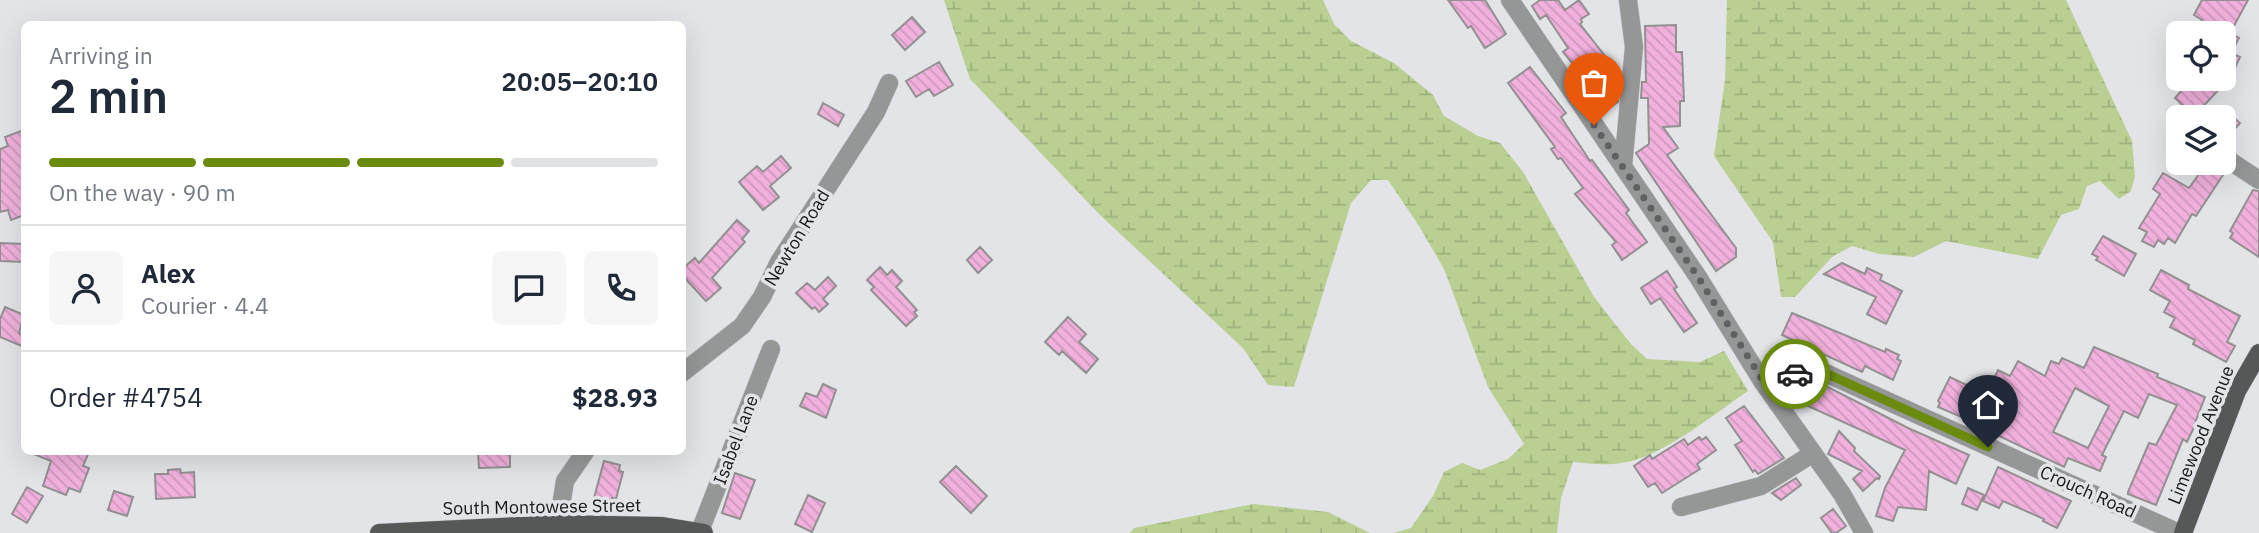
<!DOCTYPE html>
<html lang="en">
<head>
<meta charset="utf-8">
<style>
  :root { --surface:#fff; --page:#f6f6f7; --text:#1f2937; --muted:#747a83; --line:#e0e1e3; --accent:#6a8b0d }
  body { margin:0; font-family:"IBM Plex Sans",sans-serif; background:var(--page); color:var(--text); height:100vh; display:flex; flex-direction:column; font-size:26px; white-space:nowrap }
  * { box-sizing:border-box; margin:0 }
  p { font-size:23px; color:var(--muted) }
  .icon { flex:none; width:38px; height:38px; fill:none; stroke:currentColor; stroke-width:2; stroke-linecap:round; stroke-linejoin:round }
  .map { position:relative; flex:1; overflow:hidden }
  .sheet { position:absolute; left:21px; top:21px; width:665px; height:434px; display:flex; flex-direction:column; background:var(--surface); border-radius:10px; box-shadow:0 7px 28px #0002 }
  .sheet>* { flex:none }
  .fabs { position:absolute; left:2166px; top:21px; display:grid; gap:14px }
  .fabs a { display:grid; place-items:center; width:70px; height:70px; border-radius:10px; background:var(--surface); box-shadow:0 7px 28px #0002; font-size:35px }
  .pin { position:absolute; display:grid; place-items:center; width:60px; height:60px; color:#fff; margin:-72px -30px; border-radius:50% 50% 50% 0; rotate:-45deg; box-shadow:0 0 7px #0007 }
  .pin .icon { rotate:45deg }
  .courier { position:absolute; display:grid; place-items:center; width:70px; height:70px; margin:-35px; border:5px solid #6a8b0d; border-radius:50%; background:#fff; color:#222; box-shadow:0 2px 9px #0007 }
  .head em { font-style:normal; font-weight:600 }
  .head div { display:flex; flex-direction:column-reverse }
  .head { display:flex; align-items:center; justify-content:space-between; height:119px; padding:0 28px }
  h1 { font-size:46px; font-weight:600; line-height:52px }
  .bar { display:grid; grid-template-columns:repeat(4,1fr); gap:10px 7px; align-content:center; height:84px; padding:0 28px }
  .bar i { height:9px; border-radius:5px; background:var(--line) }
  .bar .selected { background:var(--accent) }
  .bar p { grid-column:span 4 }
  .line { display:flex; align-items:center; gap:18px; padding:0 28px; border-top:2px solid var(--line) }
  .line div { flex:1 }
  .round { display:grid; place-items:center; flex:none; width:74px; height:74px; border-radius:10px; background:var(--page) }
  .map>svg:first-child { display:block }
  .wetland { fill:url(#wetland-marsh) }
  .building { fill:url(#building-back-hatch); stroke:#939092; stroke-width:2; fill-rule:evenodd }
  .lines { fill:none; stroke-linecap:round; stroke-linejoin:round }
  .minor-casing { stroke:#bebfc2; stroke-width:19 }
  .major-casing { stroke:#bebfc2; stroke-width:19 }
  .minor { stroke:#959796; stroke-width:18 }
  .major { stroke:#555857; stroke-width:18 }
  .done { stroke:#5f6062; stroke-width:7; stroke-dasharray:0 12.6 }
  .route { stroke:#6a8b0d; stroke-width:9 }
  .labels { text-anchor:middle; stroke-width:7; stroke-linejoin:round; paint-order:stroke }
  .street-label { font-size:18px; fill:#18191a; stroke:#e2e4e7 }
</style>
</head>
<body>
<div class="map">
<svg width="2259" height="533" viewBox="0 0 2259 533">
  <defs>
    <pattern id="wetland-marsh" width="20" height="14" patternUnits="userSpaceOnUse" patternTransform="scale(1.75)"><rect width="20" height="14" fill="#b9d092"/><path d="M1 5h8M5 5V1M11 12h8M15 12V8" fill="none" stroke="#9eb27d"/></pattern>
    <pattern id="building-back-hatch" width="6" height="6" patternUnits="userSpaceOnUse" patternTransform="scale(1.75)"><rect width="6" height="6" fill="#f1b1dc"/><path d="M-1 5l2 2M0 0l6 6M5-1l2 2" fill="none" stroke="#ce98bc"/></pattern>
  </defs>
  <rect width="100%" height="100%" fill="#e2e4e7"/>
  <path class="wetland" d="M944 0H1323L1334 24 1351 41 1394 63 1433 95 1444 116 1478 136 1500 143 1523 172 1594 297 1631 344 1647 359 1700 362 1724 351 1748 391C1716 413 1664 455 1627 462 1608 466 1591 464 1573 462L1561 498 1557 533H1393L1411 528 1433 496 1444 472 1462 463 1480 470 1508 459 1524 444 1488 387 1444 269 1419 226 1388 180H1371L1351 203 1294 387 1268 385 1243 348 1100 215 970 79Z
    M1727 0H2066L2132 141 2135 176 2131 191 2119 199 2100 181 2087 186 2079 209 2061 215 2038 259 1946 241 1914 257 1879 254 1852 246 1832 257 1795 297H1781L1773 242 1714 156 1725 80Z
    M1253 504 1328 512 1370 533H1130L1134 528Z"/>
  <path class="building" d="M1448 0H1485L1506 34 1485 48 1471 26 1468 28Z
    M1540 0H1558L1565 10 1579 0 1589 14 1581 19 1582 22 1580 24 1612 65 1605 70 1619 90 1618 102 1609 108 1606 104 1600 109 1589 95 1595 91 1563 52 1568 48 1546 15 1540 19 1532 6Z
    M2202 0H2248L2230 33 2239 38 2231 53 2240 57 2230 79 2224 88V84L2194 116 2175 98 2192 79H2224V33H2195L2202 20 2194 15Z
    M912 17 925 32 905 50 892 35Z
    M1676 25V52H1682L1684 101H1680V126L1663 127 1678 148 1667 155 1736 248V257L1716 271 1636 153 1649 144 1648 98H1641L1642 82H1646L1645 26Z
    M939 62 953 85 934 96 929 89 916 97 906 81Z
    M1530 67 1566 113 1561 117 1590 161 1592 160 1629 210 1626 213 1647 242 1622 260 1612 245 1616 242 1575 194 1583 188 1561 158 1558 159 1551 149 1555 147 1508 83Z
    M823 103 844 115 838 126 818 114Z
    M2224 109 2240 123 2224 141Z
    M21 131 24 141V215L11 220 8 210 0 212V149L8 146 5 137Z
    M781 156 791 168 770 186 779 197 763 210 739 182 757 166 763 172Z
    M2207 163 2225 172 2196 216 2192 214 2175 243 2168 238 2164 244 2158 240 2154 247 2142 241 2147 232 2139 228 2160 194 2153 189 2163 173 2189 188Z
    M2253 190 2259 191V257L2230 238 2233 233 2230 231Z
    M737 220 749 231 742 239 745 242 712 278 721 288 706 301 682 275V269L695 258 699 263Z
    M2103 236 2136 254 2124 276 2096 260 2098 257 2092 254Z
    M0 243 24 244V262L0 261Z
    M980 247 992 260 978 273 967 260Z
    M1842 263 1865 274 1867 268 1882 275 1880 280 1902 291 1886 324 1867 314 1876 297 1824 274Z
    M880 267 887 275 892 270 902 281 896 287 917 310 914 312 917 316 906 326 871 290 874 287 867 280Z
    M2161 270 2189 285 2188 289 2240 316 2227 342 2235 346 2226 362 2193 344 2195 340 2170 327 2175 318 2164 312 2170 301 2150 290Z
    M1667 271 1677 287 1674 289 1697 323 1684 332 1660 298 1651 304 1641 288Z
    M828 277 836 286 823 299 828 304 819 312 815 307 812 309 796 293 807 283 815 290Z
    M5 307 24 315 19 333 24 335V347L0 337V319Z
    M1792 313 1885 352 1886 349 1899 355 1897 359 1901 361 1893 380 1865 366 1862 372 1782 335Z
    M1068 317 1086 334 1079 342 1098 359 1086 373 1062 351 1059 355 1045 342Z
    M2094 347 2158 374 2157 377 2205 397 2195 423H2196L2187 442 2183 439 2156 505 2128 494V492L2149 443 2156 445 2177 405 2149 394 2138 418 2124 411 2102 455 2106 457 2100 471 2068 458 2064 467 1995 434 1997 432 1938 407 1940 403 1938 401 1950 377 1987 395 1998 370 2010 376 2018 361 2045 376 2051 361 2059 364 2062 358 2084 368ZM2075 388 2109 406 2088 448 2053 432Z
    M1820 383 1908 428 1969 455 1956 484 1929 471 1926 510 1898 507 1893 521 1876 516 1885 488 1905 450 1808 406Z
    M823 384 836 390 826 418 800 406 806 393 817 397Z
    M1744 406 1784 458 1758 474 1755 470 1753 472 1735 445 1742 441 1726 418Z
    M1839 431 1855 448 1854 451 1880 476 1879 479 1877 478 1863 491 1853 479 1862 471 1828 454Z
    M1699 437 1702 440 1706 437 1716 450 1697 464 1700 469 1662 493 1655 483 1648 487 1634 466 1650 455 1652 459 1684 439 1688 445Z
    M29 452H89L83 466 89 468 80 492 69 488 66 495 43 486 51 461Z
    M478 452H510V467L479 468Z
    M604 461 620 465 619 471 623 472 616 499 612 498 611 503 594 498Z
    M956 466 987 496 971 513 940 482Z
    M1998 467 2071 501 2057 528 2043 521 2044 519 2003 501 1999 508 1983 501Z
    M180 469 181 473 194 472 195 497 156 499 155 474H168V470Z
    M735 473 755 480 740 519 722 513Z
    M1796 478 1801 485 1781 500 1772 493Z
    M27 487 43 496 27 523 12 514Z
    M1968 488 1984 495 1977 510 1962 504Z
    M114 491 133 497 127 516 108 510Z
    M808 495 825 503 812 532 795 524Z
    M1833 509 1846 526 1836 533H1832L1821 518Z"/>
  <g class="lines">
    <defs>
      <path id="minor" d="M1510 0 1698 277 1762 381 1842 494 1864 533
        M2177 126 2179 127
        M2224 157 2259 180
        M1623 167 1634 47 1628 0
        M682 373 742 326 762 297 779 262 876 112 889 83
        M1770 392 1805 369 1821 371 2179 533
        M1681 507 1761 486 1812 454
        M558 524 565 481 585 452
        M700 531 771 349"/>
      <path id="major" d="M379 533 558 524 661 526 704 533
        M2183 533 2237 391 2259 353"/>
    </defs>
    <use href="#minor" class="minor-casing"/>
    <use href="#major" class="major-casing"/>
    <use href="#minor" class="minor"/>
    <use href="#major" class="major"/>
  </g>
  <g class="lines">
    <path class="done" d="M1594 125 1698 277 1770 392 1795 374"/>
    <path class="route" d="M1795 374 1805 369 1821 371 1988 447"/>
  </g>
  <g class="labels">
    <g class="street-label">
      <text transform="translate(797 238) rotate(-59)" y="6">Newton Road</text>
      <text transform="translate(2201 435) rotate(-68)" y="6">Limewood Avenue</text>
      <text transform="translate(736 440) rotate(-69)" y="6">Isabel Lane</text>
      <text transform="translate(2088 492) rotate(24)" y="6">Crouch Road</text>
      <text transform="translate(542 507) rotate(-1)" y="6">South Montowese Street</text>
    </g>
  </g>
</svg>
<div class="fabs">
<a><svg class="icon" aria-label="locate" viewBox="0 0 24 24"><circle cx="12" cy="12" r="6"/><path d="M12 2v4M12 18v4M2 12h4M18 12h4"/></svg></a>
<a><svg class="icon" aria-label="layers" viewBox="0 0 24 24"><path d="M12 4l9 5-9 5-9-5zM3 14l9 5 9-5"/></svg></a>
</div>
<div class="pin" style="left:1594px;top:125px;background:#ea580c"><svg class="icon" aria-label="bag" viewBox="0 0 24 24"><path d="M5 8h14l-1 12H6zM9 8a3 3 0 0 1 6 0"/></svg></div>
<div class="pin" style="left:1988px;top:447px;background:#1f2937"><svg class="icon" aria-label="home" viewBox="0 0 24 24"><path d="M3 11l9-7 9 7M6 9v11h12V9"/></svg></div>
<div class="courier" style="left:1795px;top:374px"><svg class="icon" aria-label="car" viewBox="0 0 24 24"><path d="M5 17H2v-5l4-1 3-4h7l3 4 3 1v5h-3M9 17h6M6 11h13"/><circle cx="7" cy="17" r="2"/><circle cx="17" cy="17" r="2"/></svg></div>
<section class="sheet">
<div class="head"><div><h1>2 min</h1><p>Arriving in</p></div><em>20:05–20:10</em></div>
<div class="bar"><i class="selected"></i><i class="selected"></i><i class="selected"></i><i></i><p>On the way · 90 m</p></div>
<div class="line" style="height:126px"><a class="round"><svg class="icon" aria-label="person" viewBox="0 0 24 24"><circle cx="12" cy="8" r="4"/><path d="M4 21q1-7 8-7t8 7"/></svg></a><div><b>Alex</b><p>Courier · 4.4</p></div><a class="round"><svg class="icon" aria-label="chat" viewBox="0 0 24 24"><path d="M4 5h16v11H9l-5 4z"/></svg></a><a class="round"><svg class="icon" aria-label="phone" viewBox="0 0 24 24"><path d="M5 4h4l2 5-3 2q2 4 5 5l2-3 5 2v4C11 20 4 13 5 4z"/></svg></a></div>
<div class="line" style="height:91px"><div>Order #4754</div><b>$28.93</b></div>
</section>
</div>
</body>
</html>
